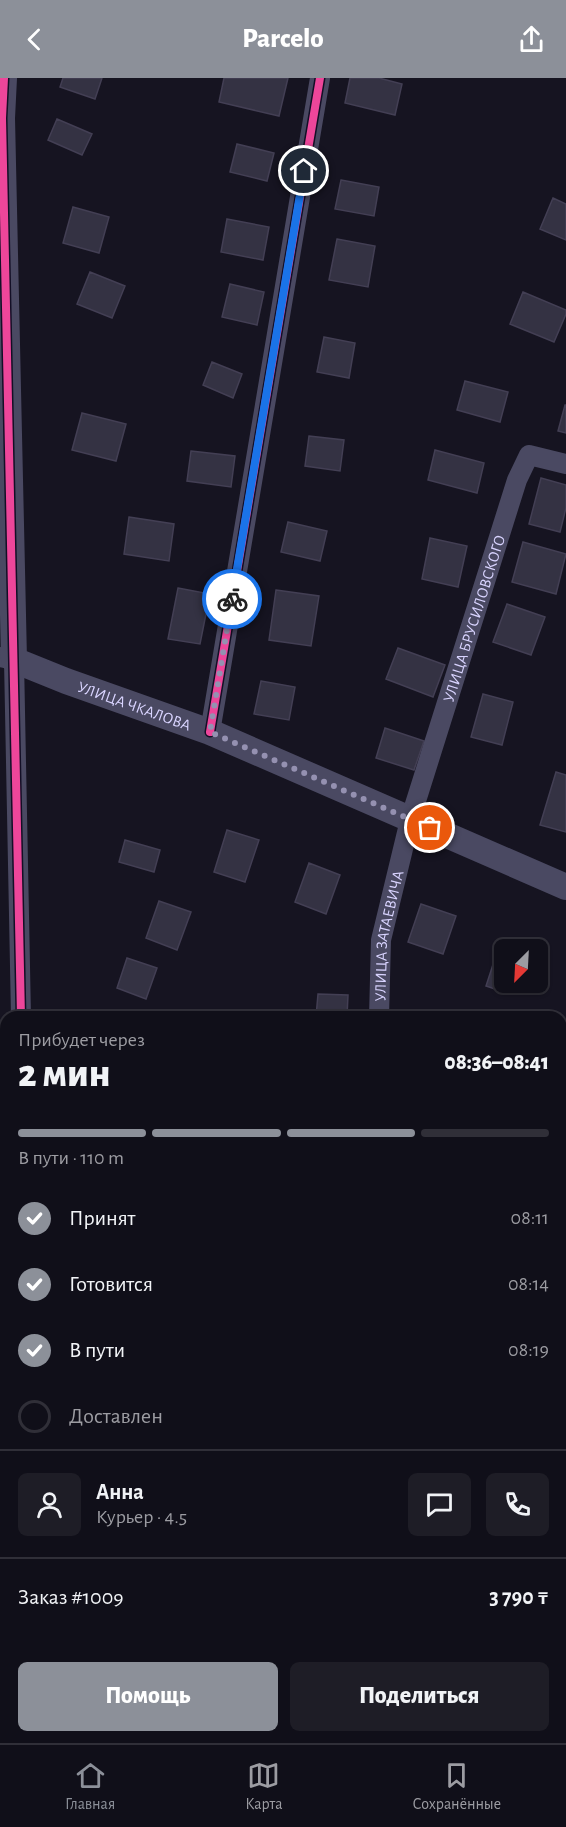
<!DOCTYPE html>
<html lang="ru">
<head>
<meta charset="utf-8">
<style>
  :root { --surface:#100f19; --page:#1e1d26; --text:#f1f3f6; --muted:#9c9ca2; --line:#302f38; --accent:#8c9099 }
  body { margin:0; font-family:"Alegreya Sans",sans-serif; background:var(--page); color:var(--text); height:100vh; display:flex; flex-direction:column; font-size:22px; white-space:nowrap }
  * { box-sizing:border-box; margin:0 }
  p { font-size:20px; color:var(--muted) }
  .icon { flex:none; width:33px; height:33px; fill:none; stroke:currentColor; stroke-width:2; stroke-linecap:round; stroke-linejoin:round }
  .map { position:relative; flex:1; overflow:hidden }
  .sheet { position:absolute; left:0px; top:933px; width:567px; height:732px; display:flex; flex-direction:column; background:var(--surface); border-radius:18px 18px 0 0; box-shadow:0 2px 4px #0004,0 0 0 2px var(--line) }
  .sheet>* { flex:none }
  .needle { width:39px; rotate:204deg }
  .buttons { position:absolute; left:494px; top:861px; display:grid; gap:12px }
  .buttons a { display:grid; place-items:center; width:54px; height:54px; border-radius:9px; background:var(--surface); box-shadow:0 2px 4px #0004,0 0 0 2px var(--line); font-size:30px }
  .pin { position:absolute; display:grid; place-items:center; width:51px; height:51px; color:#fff; margin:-26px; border:3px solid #fff; border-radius:50%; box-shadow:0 2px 6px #0007 }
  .courier { position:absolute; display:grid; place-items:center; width:60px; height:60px; margin:-30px; border:4px solid #1a73e8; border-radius:50%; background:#fff; color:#222; box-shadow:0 2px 8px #0007 }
  .summary em { font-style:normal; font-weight:800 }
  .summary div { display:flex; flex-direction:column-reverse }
  .summary { display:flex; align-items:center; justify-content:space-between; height:102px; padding:0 18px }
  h1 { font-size:39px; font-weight:800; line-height:45px }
  .bar { display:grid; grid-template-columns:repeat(4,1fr); gap:9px 6px; align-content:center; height:72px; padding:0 18px }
  .bar i { height:8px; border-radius:4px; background:var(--line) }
  .bar .active { background:var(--accent) }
  .bar p { grid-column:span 4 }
  .line { display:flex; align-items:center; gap:15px; padding:0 18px; border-top:2px solid var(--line) }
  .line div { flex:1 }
  .round { display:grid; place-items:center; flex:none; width:63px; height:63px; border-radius:9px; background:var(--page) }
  ol { padding:0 18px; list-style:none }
  li { display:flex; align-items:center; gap:18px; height:66px }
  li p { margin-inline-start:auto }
  li .icon { padding:6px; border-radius:50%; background:var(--accent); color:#fff; stroke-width:4 }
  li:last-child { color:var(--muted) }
  li i { width:33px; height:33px; border:3px solid var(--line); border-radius:50% }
  .action { display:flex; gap:12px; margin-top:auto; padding:12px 18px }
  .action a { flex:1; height:69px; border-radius:9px; background:var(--accent); color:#fff; font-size:24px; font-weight:800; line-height:69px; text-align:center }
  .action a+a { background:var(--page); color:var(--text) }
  header { display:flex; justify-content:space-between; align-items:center; height:78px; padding:0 18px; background:var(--accent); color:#fff; font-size:27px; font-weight:800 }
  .menu { display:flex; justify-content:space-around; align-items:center; height:84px; border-top:2px solid var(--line); background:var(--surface); font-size:16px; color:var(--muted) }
  .menu a { display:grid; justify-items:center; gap:3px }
  .menu .active { color:var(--accent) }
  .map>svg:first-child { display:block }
  .building { fill:#343243; stroke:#433f54; stroke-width:1.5 }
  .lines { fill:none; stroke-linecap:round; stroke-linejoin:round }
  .minor { stroke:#4a4962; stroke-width:20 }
  .tertiary { stroke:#4a4962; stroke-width:26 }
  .cycleway-casing { stroke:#130f26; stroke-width:11 }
  .cycleway { stroke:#ed469a; stroke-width:8 }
  .done { stroke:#9591b1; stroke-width:6; stroke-dasharray:0 10.8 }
  .route { stroke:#1a73e8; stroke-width:8 }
  .labels { text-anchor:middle; stroke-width:6; stroke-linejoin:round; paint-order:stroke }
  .street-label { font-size:16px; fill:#d9d4ff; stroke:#130f26 }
</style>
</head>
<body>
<header><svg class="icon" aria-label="back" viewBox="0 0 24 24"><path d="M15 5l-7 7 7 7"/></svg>Parcelo<svg class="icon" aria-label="share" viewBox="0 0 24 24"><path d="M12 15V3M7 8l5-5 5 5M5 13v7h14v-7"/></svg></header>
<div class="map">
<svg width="566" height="1665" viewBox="0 0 566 1665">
  <rect width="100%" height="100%" fill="#161421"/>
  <path class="building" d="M63 0H102L95 21 60 9Z
    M224 0H288L279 38 219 24Z
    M350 0H379L402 6 395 37 345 25Z
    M57 41 92 56 82 77 48 62Z
    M237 66 274 75 267 103 230 94Z
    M341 102 379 109 374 138 335 131Z
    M553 120 566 126V162L540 151Z
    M73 129 109 139 99 175 63 165Z
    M227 141 269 149 263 182 221 174Z
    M337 161 375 168 368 209 329 202Z
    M90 194 125 208 112 240 77 226Z
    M230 206 264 214 257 247 222 239Z
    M523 214 566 232V236L554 264 510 246Z
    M324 259 355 265 349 300 317 294Z
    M212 284 242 296 233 320 203 307Z
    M465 303 508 314 500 344 457 332Z
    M565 327H566V355L558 353Z
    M82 335 126 346 116 383 72 372Z
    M309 358 344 362 340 393 305 388Z
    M435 372 484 385 477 415 428 402Z
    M191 373 235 378 231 409 187 403Z
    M541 400 566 407V430L560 454 529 446Z
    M129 439 174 446 169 483 124 476Z
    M288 444 327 453 320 483 281 474Z
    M430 460 467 468 458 509 422 501Z
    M523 464 566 476 556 516 512 504Z
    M178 510 210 516 200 566 168 561Z
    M276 512 319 518 311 568 269 562Z
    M507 526 545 539 531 577 493 564Z
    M398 570 445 587 433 619 386 601Z
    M261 603 295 609 289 642 254 636Z
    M483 616 513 624 502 667 471 659Z
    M385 650 424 663 414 692 376 680Z
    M556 694 566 697V754L540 747Z
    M227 752 259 762 245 804 214 794Z
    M125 762 160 772 154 794 119 784Z
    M309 785 340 797 326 836 295 824Z
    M159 823 191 834 177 872 146 860Z
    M421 826 456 838 443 876 408 864Z
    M500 865 519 872H504V904H514L510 916 486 908Z
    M127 880 157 890 146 921 117 910Z
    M318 916 348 917 347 939H316Z
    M202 1659H228L227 1664Z"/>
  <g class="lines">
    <g class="minor">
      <path d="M0 579 14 582 21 939"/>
      <path d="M210 654 320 0"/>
      <path id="s1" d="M379 939 381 862 410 742 517 402 529 377 566 386"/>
      <path d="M561 1292 566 1147"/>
      <path d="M34 1659V1665"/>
      <path d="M365 1659 374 1665"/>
      <path d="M548 1665V1659"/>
    </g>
    <path class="tertiary" id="s2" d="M4 0 2 40 14 582 66 603 210 654 566 809"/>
    <defs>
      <path id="cycleway" d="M4 0 2 40 21 939
        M210 654 320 0"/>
    </defs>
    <use href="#cycleway" class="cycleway-casing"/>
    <use href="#cycleway" class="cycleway"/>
  </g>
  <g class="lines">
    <path class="done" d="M232 521 210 654 430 750"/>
    <path class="route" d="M232 521 304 93"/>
  </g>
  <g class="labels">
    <g class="street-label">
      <text dy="6" stroke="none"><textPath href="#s1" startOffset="412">УЛИЦА БРУСИЛОВСКОГО</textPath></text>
      <text dy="6" stroke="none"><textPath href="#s2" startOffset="711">УЛИЦА ЧКАЛОВА</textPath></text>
      <text dy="6" stroke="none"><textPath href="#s1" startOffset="82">УЛИЦА ЗАТАЕВИЧА</textPath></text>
    </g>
  </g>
</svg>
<div class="buttons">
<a><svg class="needle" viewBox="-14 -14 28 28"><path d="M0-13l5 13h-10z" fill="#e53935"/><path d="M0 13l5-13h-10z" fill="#9c9ca2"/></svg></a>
</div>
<div class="pin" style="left:430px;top:750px;background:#ea580c"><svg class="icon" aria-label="bag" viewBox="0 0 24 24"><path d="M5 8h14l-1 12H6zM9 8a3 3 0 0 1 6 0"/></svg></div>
<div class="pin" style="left:304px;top:93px;background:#1f2937"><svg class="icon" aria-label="home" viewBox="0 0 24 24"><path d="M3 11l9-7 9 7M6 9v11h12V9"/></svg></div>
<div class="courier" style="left:232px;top:521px"><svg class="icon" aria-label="bike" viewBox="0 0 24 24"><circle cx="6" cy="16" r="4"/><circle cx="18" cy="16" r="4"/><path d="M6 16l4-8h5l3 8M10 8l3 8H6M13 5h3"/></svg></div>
<section class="sheet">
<div class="summary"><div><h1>2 мин</h1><p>Прибудет через</p></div><em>08:36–08:41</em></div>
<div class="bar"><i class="active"></i><i class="active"></i><i class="active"></i><i></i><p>В пути · 110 m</p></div>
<ol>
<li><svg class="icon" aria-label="check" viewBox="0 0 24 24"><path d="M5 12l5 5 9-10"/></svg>Принят<p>08:11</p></li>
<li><svg class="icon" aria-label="check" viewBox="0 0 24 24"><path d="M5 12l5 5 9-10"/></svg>Готовится<p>08:14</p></li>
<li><svg class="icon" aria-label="check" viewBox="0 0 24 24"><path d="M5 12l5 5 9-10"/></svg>В пути<p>08:19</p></li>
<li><i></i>Доставлен</li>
</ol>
<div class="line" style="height:108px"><a class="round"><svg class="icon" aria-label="person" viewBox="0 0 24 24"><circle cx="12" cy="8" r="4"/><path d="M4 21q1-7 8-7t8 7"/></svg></a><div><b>Анна</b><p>Курьер · 4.5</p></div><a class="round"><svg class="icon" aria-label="chat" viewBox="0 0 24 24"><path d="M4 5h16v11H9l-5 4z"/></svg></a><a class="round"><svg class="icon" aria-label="phone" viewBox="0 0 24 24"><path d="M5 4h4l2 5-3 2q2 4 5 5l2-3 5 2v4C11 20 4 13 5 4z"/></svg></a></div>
<div class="line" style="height:78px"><div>Заказ #1009</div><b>3 790 ₸</b></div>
<div class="action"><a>Помощь</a><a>Поделиться</a></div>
</section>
</div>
<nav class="menu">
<a class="active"><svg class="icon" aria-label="home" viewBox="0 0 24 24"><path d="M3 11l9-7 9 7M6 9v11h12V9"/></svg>Главная</a>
<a><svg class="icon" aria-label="map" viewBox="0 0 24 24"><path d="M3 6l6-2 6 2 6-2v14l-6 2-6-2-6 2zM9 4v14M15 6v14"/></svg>Карта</a>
<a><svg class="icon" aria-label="saved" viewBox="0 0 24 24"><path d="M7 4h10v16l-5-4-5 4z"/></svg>Сохранённые</a>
</nav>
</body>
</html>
